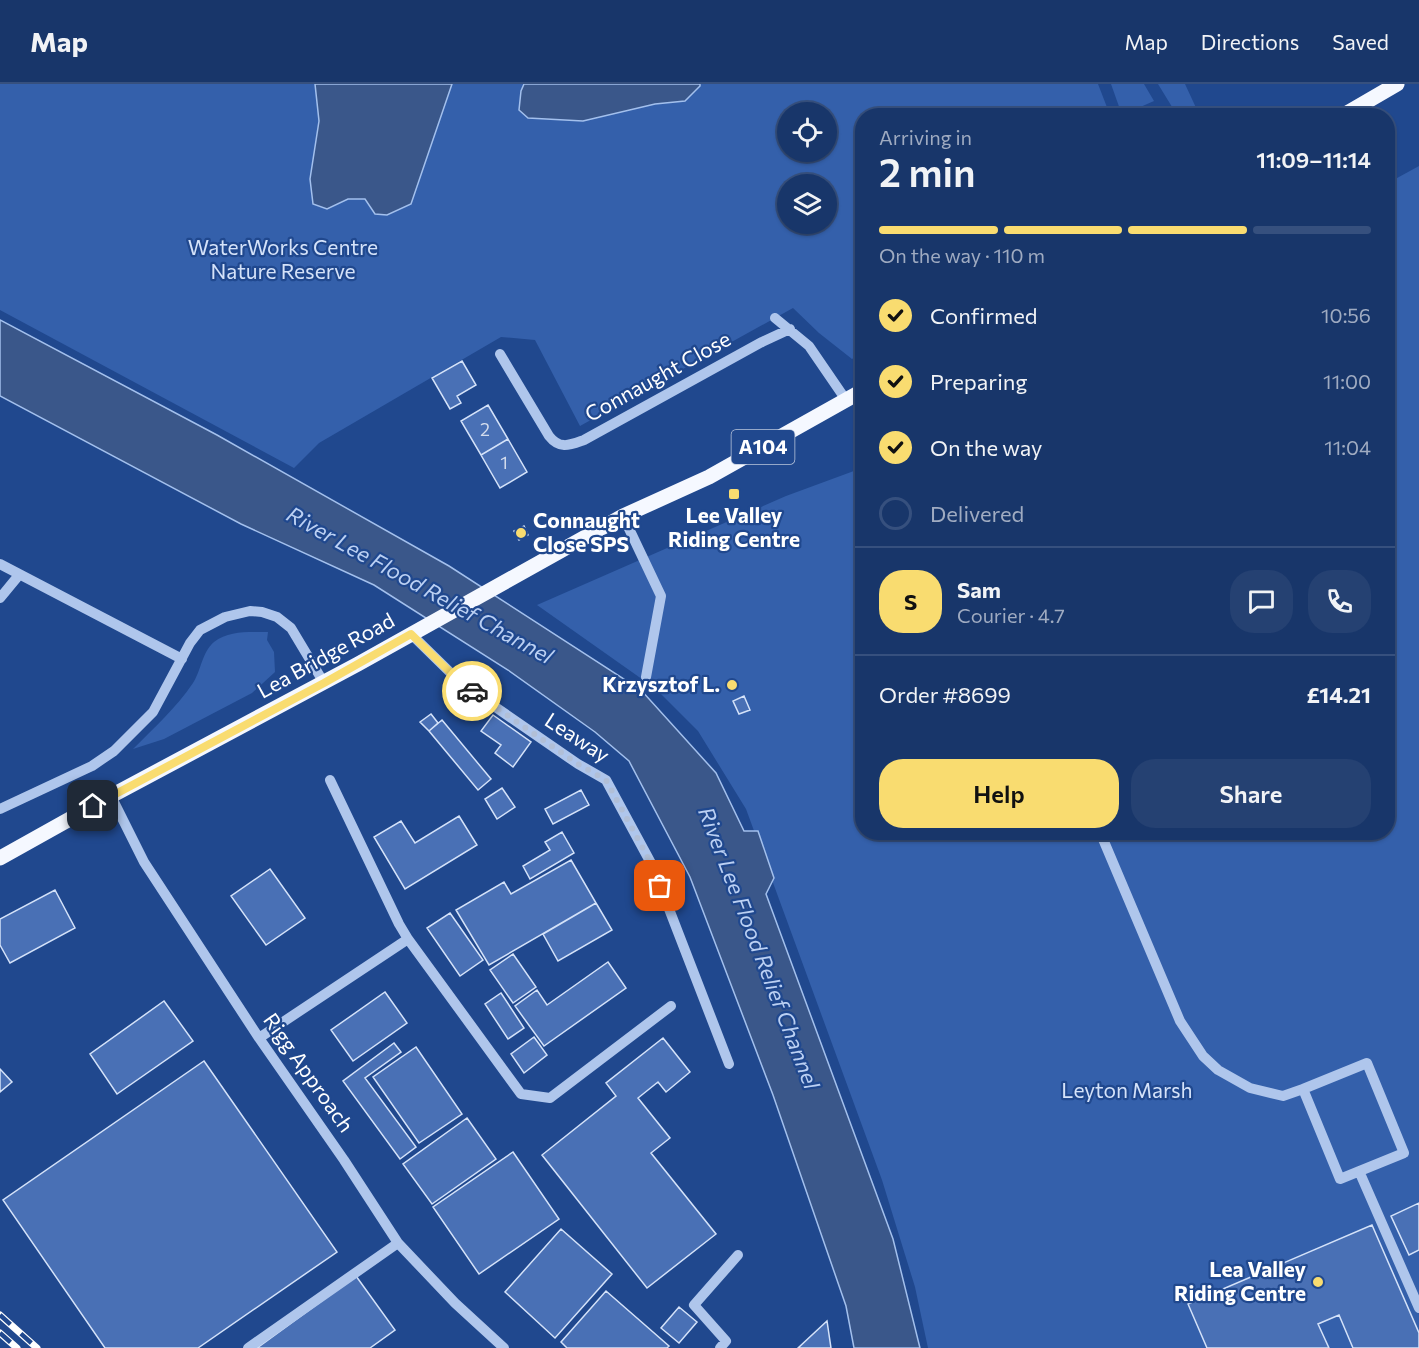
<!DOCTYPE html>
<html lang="en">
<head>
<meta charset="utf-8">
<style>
  :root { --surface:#18366a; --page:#254172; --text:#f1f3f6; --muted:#9fabc1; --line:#36507e; --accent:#f9dc70 }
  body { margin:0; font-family:Commissioner,sans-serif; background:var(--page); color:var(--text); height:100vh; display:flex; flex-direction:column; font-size:22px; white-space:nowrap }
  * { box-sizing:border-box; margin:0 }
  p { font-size:20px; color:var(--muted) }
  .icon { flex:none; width:33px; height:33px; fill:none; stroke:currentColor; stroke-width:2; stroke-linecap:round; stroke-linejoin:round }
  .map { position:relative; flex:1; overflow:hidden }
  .drawer { position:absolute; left:855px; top:24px; width:540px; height:732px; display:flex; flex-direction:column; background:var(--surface); border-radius:24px; box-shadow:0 2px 4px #0004,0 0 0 2px var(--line) }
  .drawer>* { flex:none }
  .fabs { position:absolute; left:777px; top:18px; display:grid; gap:12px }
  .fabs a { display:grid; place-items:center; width:60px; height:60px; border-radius:50%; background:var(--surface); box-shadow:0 2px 4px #0004,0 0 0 2px var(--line); font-size:30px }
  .pin { position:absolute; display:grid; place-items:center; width:51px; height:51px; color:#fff; margin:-26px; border-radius:12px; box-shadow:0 3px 9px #0006 }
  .courier { position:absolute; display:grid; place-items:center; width:60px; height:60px; margin:-30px; border:4px solid #f9dc70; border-radius:50%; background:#fff; color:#222; box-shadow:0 2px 8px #0007 }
  .headline em { font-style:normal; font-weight:600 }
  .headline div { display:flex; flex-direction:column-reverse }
  .headline { display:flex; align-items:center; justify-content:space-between; height:102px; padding:0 24px }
  h1 { font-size:39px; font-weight:600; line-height:45px }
  .bar { display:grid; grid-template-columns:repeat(4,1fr); gap:9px 6px; align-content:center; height:72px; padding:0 24px }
  .bar i { height:8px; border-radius:4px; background:var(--line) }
  .bar .selected { background:var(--accent) }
  .bar p { grid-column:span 4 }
  .line { display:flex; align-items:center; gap:15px; padding:0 24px; border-top:2px solid var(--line) }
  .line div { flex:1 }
  .round { display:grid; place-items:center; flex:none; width:63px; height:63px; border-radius:24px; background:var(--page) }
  ol { padding:0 24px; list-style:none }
  li { display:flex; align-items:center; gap:18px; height:66px }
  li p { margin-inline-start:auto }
  li .icon { padding:6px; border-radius:50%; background:var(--accent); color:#111; stroke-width:4 }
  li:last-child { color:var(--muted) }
  li i { width:33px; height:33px; border:3px solid var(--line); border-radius:50% }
  .action { display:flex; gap:12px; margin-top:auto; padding:12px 24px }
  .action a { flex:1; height:69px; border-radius:24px; background:var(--accent); color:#111; font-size:24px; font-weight:600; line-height:69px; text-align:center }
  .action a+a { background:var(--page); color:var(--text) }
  header { display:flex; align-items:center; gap:36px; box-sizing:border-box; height:84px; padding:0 30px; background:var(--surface); border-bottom:2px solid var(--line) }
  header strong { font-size:28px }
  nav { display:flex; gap:33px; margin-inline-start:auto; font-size:21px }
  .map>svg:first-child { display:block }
  .green { fill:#3460ab; fill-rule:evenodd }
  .water { fill:#3a578a; stroke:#a3c0ed; stroke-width:1.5 }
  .building { fill:#4970b5; stroke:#d4e2f9; stroke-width:1.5 }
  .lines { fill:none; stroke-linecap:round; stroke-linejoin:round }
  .minor { stroke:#afc6ec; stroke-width:10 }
  .major { stroke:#f5f8ff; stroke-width:15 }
  .rail-casing { stroke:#fff; stroke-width:7 }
  .rail { stroke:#20488e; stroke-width:4.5; stroke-dasharray:14; stroke-linecap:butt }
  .done { stroke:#b1bfd7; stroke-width:6; stroke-dasharray:0 10.8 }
  .route { stroke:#f9dc70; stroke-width:8 }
  .poi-dot { fill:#f9dc70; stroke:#20488e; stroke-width:2 }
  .labels { text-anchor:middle; stroke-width:4.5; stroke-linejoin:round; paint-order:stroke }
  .number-label { font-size:18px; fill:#d2dbec }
  .shield { fill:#20488e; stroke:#bcc8dd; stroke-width:1.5 }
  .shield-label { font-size:20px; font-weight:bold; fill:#fff }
  .park-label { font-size:21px; fill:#d4e2f9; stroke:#20488e }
  .street-label { font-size:21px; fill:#fff; stroke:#20488e }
  .poi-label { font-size:21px; font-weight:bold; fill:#fff; stroke:#20488e; text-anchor:end }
  .water-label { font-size:22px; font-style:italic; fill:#bbd0f3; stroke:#20488e }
</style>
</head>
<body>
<header>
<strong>Map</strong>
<nav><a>Map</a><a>Directions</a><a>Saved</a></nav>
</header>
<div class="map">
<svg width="1419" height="1264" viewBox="0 0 1419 1264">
  <rect width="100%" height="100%" fill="#20488e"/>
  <path class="green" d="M0 0H1098L1110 31 862 32V268L852 275 819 249 793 224 580 342 535 256 501 253 319 359 294 384 0 226ZM788 28H826V68H788ZM788 100H826V140H788Z
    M1111 0H1144L1154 17 1122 31Z
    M1158 0H1185L1198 28 1191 31H1177Z
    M1419 82V1264H928L915 1203 882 1096 746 725 698 647 656 605 537 521 786 412 862 384V748H1388V99Z
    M268 548 267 556 274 568 275 588 252 609 164 655 133 665C154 644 176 624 193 599 201 587 202 568 214 558 229 546 250 548 268 548Z"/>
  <path class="water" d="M315 0H452L411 120 387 131 375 130 365 115H348L327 125 313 120 310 95 319 37Z
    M524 0H700V2L685 17 655 20 583 37 528 34 519 26 521 7Z
    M0 236 217 351 449 482 641 606 716 689 744 747H758L774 794 766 810 893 1155 920 1264H854L846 1222 773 1011 690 793 629 677 595 648 508 586 374 501 241 440 0 312Z"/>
  <path class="building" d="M462 277 476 301 457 312 461 319 450 325 432 294Z
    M488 321 508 355 481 371 461 337Z
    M508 355 527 388 500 404 481 371Z
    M524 442 528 451 519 456 514 447Z
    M744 612 750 626 739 630 733 617Z
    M431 630 438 639 429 647 420 638Z
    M493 631 531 658 513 683 495 669 501 661 481 647Z
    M442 636 491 695 478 706 429 647Z
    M502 704 515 723 497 735 485 715Z
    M581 706 589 721 553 740 545 725Z
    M459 732 477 761 405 805 374 753 401 737 415 759Z
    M562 748 574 769 530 795 523 782 550 766 545 758Z
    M571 776 596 819 489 881 456 826 504 798 511 810Z
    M270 785 305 834 266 861 231 812Z
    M55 806 75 844 10 879 0 861V835Z
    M596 819 612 846 558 877 543 850Z
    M450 829 483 876 460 892 427 844Z
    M513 870 536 903 513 919 490 886Z
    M608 878 626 904 544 962 515 922 537 906 547 921Z
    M385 908 407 939 353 977 331 946Z
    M501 909 524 944 508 955 485 920Z
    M164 917 193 957 117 1010 90 970Z
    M534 953 547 971 524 989 511 970Z
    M663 954 690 988 666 1008 658 998 638 1014 670 1054 651 1069 716 1150 647 1204 542 1071 616 1012 606 999Z
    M394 959 401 968 365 994 416 1063 400 1075 343 997Z
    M416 963 462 1030 419 1059 373 993Z
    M204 977 337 1168 198 1264H105L3 1116Z
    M0 985 12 998 0 1008Z
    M467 1034 496 1075 432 1120 403 1080Z
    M513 1068 559 1135 479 1190 433 1123Z
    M1419 1119V1166L1409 1171 1391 1132Z
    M1372 1141 1419 1249V1264H1353L1339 1231 1318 1240 1329 1264H1207L1188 1220Z
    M561 1145 612 1190 555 1254 505 1208Z
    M356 1192 395 1246 370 1264H257Z
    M606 1207 669 1262 667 1264H567L561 1258Z
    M679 1223 697 1238 679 1259 661 1244Z
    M827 1237 831 1264H798Z"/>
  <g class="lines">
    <path class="minor" d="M775 234 809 262 846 316
      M500 270 549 352C560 366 570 361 584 356L762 258 790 245
      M623 432 661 512 646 593
      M0 480 182 575
      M0 514 19 491
      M411 550 462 600 578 680 606 696 652 781 729 980
      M330 696 399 840 408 855
      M111 712 144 778 259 954 344 1076 398 1159 455 1219 504 1264
      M0 725 92 682 114 667 153 628 190 559 200 546 225 533 250 527 262 528 277 533 291 544 324 599
      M1100 748 1180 937 1203 972 1218 986 1250 1004 1283 1012 1303 1005
      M259 954 408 855 521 1010 550 1014 671 922
      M1367 979 1404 1069 1340 1095 1303 1005Z
      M1359 1087 1419 1224
      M248 1264 398 1159
      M720 1264 726 1257 694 1221 738 1171"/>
    <path class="major" d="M1342 32 1397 0
      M0 774 111 712 358 580 623 432 709 393 862 307"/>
    <defs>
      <path id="rail" d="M0 1231 37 1264
        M0 1249 17 1264"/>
    </defs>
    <use href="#rail" class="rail-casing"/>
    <use href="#rail" class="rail"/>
  </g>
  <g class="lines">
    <path class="done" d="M472 607 578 680 606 696 652 781 660 802"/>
    <path class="route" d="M93 722 324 599 411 550 462 600 472 607"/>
  </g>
  <g class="poi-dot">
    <rect x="728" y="404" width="12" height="12" rx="3"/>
    <circle cx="521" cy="449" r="6"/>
    <circle cx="732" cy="601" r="6"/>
    <circle cx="1318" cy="1198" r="6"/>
  </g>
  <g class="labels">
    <g class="number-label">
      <text x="485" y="352">2</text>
      <text x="504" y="385">1</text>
    </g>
    <rect class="shield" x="731.5" y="346" width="63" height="34" rx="4.5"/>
    <g class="shield-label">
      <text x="763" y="370">A104</text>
    </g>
    <g class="park-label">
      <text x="283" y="171">WaterWorks Centre<tspan x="283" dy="24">Nature Reserve</tspan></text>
      <text x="1127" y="1014">Leyton Marsh</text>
    </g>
    <g class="street-label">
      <text transform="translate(658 293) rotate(-29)" y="7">Connaught Close</text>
      <text transform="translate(326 572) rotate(-29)" y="7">Lea Bridge Road</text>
      <text transform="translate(577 654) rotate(33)" y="7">Leaway</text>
      <text transform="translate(308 989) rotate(55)" y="7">Rigg Approach</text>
    </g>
    <g class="poi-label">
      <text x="734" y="439" text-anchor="middle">Lee Valley<tspan x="734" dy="24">Riding Centre</tspan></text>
      <text x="533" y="444" text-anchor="start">Connaught<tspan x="533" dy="24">Close SPS</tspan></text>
      <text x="720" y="608">Krzysztof L.</text>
      <text x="1306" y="1193">Lea Valley<tspan x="1306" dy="24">Riding Centre</tspan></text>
    </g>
    <g class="water-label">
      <text transform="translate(420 501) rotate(29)" y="8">River Lee Flood Relief Channel</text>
      <text transform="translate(759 864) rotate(69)" y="8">River Lee Flood Relief Channel</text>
    </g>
  </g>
</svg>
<div class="fabs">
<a><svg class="icon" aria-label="locate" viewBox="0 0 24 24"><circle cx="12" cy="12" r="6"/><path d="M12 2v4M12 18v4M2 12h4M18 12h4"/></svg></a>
<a><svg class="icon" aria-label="layers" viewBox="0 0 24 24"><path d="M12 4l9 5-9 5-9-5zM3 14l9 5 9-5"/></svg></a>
</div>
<div class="pin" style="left:660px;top:802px;background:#ea580c"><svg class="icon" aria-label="bag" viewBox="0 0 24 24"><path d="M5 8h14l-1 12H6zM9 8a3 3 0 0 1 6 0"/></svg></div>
<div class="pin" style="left:93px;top:722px;background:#1f2937"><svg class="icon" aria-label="home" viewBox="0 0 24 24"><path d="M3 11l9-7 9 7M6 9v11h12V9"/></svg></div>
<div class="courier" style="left:472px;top:607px"><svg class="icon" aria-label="car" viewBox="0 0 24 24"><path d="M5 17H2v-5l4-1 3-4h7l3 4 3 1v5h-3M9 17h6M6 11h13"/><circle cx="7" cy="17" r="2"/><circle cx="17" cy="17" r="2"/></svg></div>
<section class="drawer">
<div class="headline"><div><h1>2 min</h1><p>Arriving in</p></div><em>11:09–11:14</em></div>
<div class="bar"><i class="selected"></i><i class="selected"></i><i class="selected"></i><i></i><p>On the way · 110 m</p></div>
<ol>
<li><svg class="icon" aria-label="check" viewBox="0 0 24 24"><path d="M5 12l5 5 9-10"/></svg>Confirmed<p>10:56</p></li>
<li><svg class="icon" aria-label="check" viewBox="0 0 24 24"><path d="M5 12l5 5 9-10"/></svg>Preparing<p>11:00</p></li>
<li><svg class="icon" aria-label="check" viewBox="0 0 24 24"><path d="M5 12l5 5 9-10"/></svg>On the way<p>11:04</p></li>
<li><i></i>Delivered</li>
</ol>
<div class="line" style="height:108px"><b class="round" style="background:var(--accent);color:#111">S</b><div><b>Sam</b><p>Courier · 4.7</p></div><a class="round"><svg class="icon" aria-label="chat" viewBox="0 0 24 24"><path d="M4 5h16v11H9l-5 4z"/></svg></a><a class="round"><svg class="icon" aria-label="phone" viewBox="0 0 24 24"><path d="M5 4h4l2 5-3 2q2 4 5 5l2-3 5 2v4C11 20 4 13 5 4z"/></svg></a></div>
<div class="line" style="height:78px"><div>Order #8699</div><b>£14.21</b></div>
<div class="action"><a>Help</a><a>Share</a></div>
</section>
</div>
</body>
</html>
